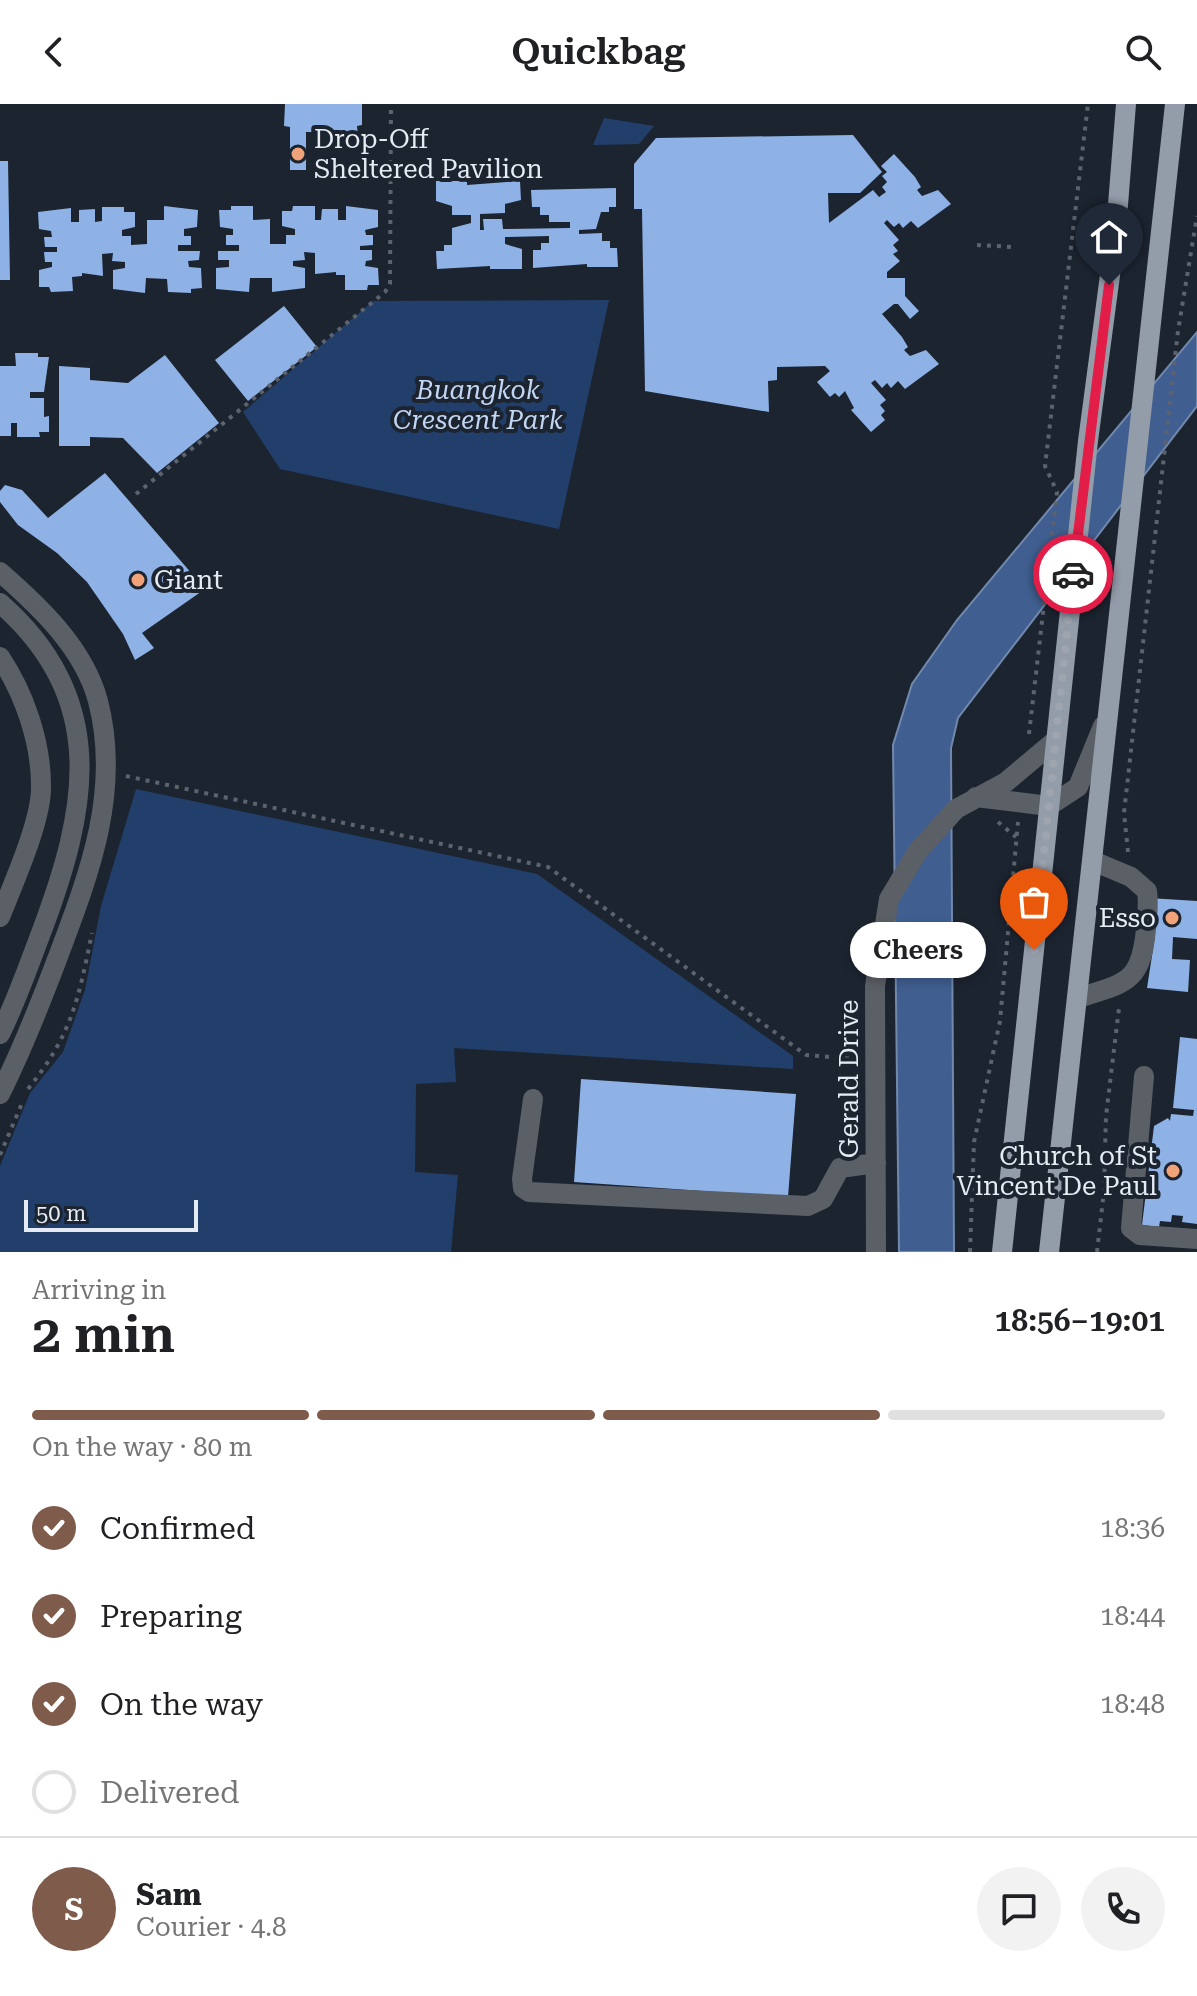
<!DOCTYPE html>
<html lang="en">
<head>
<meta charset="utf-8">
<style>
  :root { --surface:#fff; --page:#f2f2f2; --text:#202124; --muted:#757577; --line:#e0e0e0; --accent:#7e5b4a }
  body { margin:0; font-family:"Roboto Serif",serif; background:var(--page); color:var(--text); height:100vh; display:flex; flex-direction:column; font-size:30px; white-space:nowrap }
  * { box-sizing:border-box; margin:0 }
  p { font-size:26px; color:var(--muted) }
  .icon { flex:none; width:44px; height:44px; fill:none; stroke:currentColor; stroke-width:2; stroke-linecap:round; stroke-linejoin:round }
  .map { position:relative; height:1148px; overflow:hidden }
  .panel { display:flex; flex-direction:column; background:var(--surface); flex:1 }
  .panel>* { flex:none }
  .scale { position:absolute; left:24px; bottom:20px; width:174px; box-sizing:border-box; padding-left:8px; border:4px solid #e5ebf3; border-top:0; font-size:22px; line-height:28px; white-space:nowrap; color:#e5ebf3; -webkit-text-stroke:6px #1c2430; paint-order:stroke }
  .pin { position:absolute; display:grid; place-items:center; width:68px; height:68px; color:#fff; margin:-82px -34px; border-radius:50% 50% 50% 0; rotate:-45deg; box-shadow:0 0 8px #0007 }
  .pin .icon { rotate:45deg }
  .courier { position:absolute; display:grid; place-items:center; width:80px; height:80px; margin:-40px; border:6px solid #e11d48; border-radius:50%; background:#fff; color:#222; box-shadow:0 2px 10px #0007 }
  .bubble { position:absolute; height:56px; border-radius:28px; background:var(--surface); box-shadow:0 4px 12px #0003; font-size:26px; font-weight:600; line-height:56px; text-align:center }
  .headline em { font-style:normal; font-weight:600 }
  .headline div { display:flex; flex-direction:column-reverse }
  .headline { display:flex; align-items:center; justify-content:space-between; height:136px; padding:0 32px }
  h1 { font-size:52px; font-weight:600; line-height:60px }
  .bar { display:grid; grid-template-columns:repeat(4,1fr); gap:12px 8px; align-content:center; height:96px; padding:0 32px }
  .bar i { height:10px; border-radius:6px; background:var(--line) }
  .bar .selected { background:var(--accent) }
  .bar p { grid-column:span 4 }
  .line { display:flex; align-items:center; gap:20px; padding:0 32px; border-top:2px solid var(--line) }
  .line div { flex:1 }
  .round { display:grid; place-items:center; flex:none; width:84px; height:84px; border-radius:42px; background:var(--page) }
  ol { padding:0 32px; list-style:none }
  li { display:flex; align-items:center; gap:24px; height:88px }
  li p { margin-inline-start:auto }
  li .icon { padding:8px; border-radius:50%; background:var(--accent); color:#fff; stroke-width:4 }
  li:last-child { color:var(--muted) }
  li i { width:44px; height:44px; border:4px solid var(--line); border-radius:50% }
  header { display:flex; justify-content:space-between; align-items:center; height:104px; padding:0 32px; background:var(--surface); font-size:36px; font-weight:600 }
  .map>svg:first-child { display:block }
  .green { fill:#223f6c }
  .water { fill:#405f90; stroke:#7289ae; stroke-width:2 }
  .building { fill:#8eb1e6 }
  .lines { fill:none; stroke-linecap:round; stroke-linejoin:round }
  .path { stroke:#5c636e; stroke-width:4; stroke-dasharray:4 6; stroke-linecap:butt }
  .minor { stroke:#5b5f66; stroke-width:20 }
  .major { stroke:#939ca9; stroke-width:20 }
  .done { stroke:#9fa5af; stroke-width:8; stroke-dasharray:0 14.4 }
  .route { stroke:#e11d48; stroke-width:10 }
  .poi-dot { fill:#f0a279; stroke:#1c2430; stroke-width:3 }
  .labels { text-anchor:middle; stroke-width:8; stroke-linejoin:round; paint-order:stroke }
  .poi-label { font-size:26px; fill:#e5ebf3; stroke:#1c2430; text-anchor:start }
  .park-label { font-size:26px; font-style:italic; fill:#c2d6f3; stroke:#1c2430 }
  .street-label { font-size:26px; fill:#e5ebf3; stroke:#1c2430 }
</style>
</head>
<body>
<header><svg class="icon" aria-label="back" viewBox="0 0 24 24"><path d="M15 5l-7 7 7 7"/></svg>Quickbag<svg class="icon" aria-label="search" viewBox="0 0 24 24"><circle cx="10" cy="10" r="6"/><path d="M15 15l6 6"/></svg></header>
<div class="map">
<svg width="1197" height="1148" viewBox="0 0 1197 1148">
  <rect width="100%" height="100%" fill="#1c2430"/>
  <path class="green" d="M604 14 654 22 639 40 593 41Z
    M609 196 559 425 280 365 243 308 373 197Z
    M136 685 537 770 793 952V965L454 944 456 978 416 980 415 1068 458 1071 451 1148H0V1062L30 989 63 948 85 886 101 802Z"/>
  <path class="water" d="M1197 228V302L958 614 951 644 954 1148H899L893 641 912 580 957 516Z"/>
  <path class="building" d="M285 0H362V21L357 22 358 33H341L342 28H306V66H290V23L284 22Z
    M853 31 882 68 860 89H828L829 119 873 86 879 93 886 88 882 83 887 78 882 72 887 68 881 62 894 50 915 73 921 83 917 86 922 92 938 86 951 100 918 124 911 117 903 124 899 119 894 123 887 116 884 119 899 136 893 141 898 147 893 150 900 157 887 168V174H905V192L919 207 910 215 898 200H894L882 210 902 233 908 243 904 246 910 252 926 246 939 260 905 285 898 277 891 284 887 279 882 284 875 276 871 279 886 296 880 301 885 307 881 311 885 316 871 328 851 306 854 304 845 287 839 293 835 289 830 293 817 278 830 267 825 262 777 263V276L768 277 769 308 645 287 642 105H634V60L656 34Z
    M0 57H8L10 176H0Z
    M436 77H467V81L520 77 521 96 505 100V109L480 110V126H484L483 115H502L503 125 570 124V118H549V111H540V103H532L531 86 616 84V103H609V108H601L596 125 579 126V130L602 129V137H610V144H617L618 163H587V160L533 164V146H541V139H549V132L505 133V140L522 145V165H490V162L437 165 436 147H444V141H452V124L471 119V111H452V102L436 97Z
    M164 102 198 106 197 123 184 125V132H191V141H178V147H200L199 156 188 157 189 163 201 164 202 184 191 185V189L168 188 167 175 146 174 145 189 113 185V166L125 164V158L112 157 113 149 102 150 103 172 82 169V172L72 173 73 187 51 188 49 183H39V166L52 163V158H45L44 148H57V143H45L44 133H52L51 127 39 125 38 108 71 104V118H79V106L95 105V118L102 117V103H124V108H135V123L122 126V132H131V141L147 140V116H164Z
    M231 102H253V116L270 115V140H286V131H295V125L282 122V107H292L293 102H315V116H321L322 105H338V116H346V102L378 106V123L365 126 366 131H373V141L360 142V146H372V156L366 157 365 162 378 164 379 181H368L367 186H345V171H336V168L315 170V149L304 148 305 156 293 157V162L305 164V184L272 188V174H250L249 188 216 185V164L229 163V156H218V147H239V141H226V131H233V125L220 123 219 106H231Z
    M284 202 317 243 248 297 215 256Z
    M15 249H38V253H49L44 288H30V294H44V313L49 312V328H39L40 333H17V319H11V332H0V262H16Z
    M165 251 219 319 157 369 123 334 90 333V342H59V262L90 264V276L128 279Z
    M105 369 205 485 142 529 154 544 135 556 123 530 87 478 57 449 18 421 0 398V387L5 381 22 386 48 414Z
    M1149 794 1197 797V835L1173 833 1172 855 1190 856 1188 888 1147 884 1155 832 1146 831Z
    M1180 933 1197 935V1120L1182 1118 1183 1112 1172 1111 1171 1118 1160 1117 1159 1123 1142 1121 1154 1022 1168 1014 1170 1017 1171 1010 1193 1012 1194 1006 1173 1004Z
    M581 975 796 990 788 1093 574 1078Z"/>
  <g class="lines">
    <path class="path" d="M977 141 1013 143
      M136 390 385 188 390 180 391 0
      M1029 630 1057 388 1045 362 1088 0
      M126 672 548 763 806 951 854 955
      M998 718 1016 733
      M1128 748 1124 709 1178 227 1197 112
      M28 985C72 930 78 897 92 829
      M0 1051 23 997
      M970 1148 974 1038 1000 917 1018 718
      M1097 1148 1104 1087 1106 1012 1119 904"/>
    <path class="minor" d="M0 468C39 502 84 544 98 597 121 686 90 768 59 850 41 898 23 944 0 990
      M0 499C111 596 87 707 41 829 28 863 16 898 0 930
      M0 553C24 589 41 637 41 682 42 716 13 780 0 813
      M976 693 1049 702 1078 683 1103 622
      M1078 894C1126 879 1141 879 1146 825 1147 813 1149 799 1147 787L1131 773 1093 757
      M1144 972 1131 1124 1140 1131 1197 1135
      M533 995 522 1075 523 1084 529 1088 808 1102 823 1095 840 1064 876 1059
      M876 1148 875 882 889 795 918 747 956 705 1006 678 1056 636"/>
    <path class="major" d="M1002 1148 1088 337 1116 126 1126 0
      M1049 1148 1175 0"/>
  </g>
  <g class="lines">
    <path class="done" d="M1034 846 1073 470"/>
    <path class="route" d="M1073 470 1109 181"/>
  </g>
  <g class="poi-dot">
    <circle cx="298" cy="50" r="8"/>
    <circle cx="138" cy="476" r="8"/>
    <circle cx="1172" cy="814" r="8"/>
    <circle cx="1173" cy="1067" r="8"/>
  </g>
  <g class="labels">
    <g class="poi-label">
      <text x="314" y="44">Drop-Off<tspan x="314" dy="30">Sheltered Pavilion</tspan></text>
      <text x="154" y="485">Giant</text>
      <text x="1156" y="823" text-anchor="end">Esso</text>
      <text x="1157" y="1061" text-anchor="end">Church of St<tspan x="1157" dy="30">Vincent De Paul</tspan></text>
    </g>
    <g class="park-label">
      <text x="478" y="295">Buangkok<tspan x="478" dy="30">Crescent Park</tspan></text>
    </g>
    <g class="street-label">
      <text transform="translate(849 975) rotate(-90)" y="9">Gerald Drive</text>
    </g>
  </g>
</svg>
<div class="scale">50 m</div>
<div class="pin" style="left:1034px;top:846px;background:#ea580c"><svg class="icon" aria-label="bag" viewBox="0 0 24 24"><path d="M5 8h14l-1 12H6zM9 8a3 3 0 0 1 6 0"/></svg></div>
<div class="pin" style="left:1109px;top:181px;background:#1f2937"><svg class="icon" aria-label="home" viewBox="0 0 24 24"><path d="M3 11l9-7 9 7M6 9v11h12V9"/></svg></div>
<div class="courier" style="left:1073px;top:470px"><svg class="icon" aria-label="car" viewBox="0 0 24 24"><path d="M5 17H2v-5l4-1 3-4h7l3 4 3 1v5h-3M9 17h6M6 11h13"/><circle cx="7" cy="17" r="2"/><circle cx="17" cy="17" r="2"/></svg></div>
<div class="bubble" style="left:850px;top:818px;width:136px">Cheers</div>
</div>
<section class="panel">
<div class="headline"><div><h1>2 min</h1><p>Arriving in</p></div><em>18:56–19:01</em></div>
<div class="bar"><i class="selected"></i><i class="selected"></i><i class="selected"></i><i></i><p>On the way · 80 m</p></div>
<ol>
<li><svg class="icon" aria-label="check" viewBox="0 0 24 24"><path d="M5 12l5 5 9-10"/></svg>Confirmed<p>18:36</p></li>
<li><svg class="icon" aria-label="check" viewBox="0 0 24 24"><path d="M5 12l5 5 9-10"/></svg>Preparing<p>18:44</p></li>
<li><svg class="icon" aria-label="check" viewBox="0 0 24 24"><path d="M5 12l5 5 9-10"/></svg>On the way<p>18:48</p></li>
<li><i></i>Delivered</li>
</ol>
<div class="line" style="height:144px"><b class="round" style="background:var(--accent);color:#fff">S</b><div><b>Sam</b><p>Courier · 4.8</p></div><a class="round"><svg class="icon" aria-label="chat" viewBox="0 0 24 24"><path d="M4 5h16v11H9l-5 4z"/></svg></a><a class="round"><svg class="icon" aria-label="phone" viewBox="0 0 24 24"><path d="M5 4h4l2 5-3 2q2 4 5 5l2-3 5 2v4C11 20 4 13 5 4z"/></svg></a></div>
</section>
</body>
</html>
